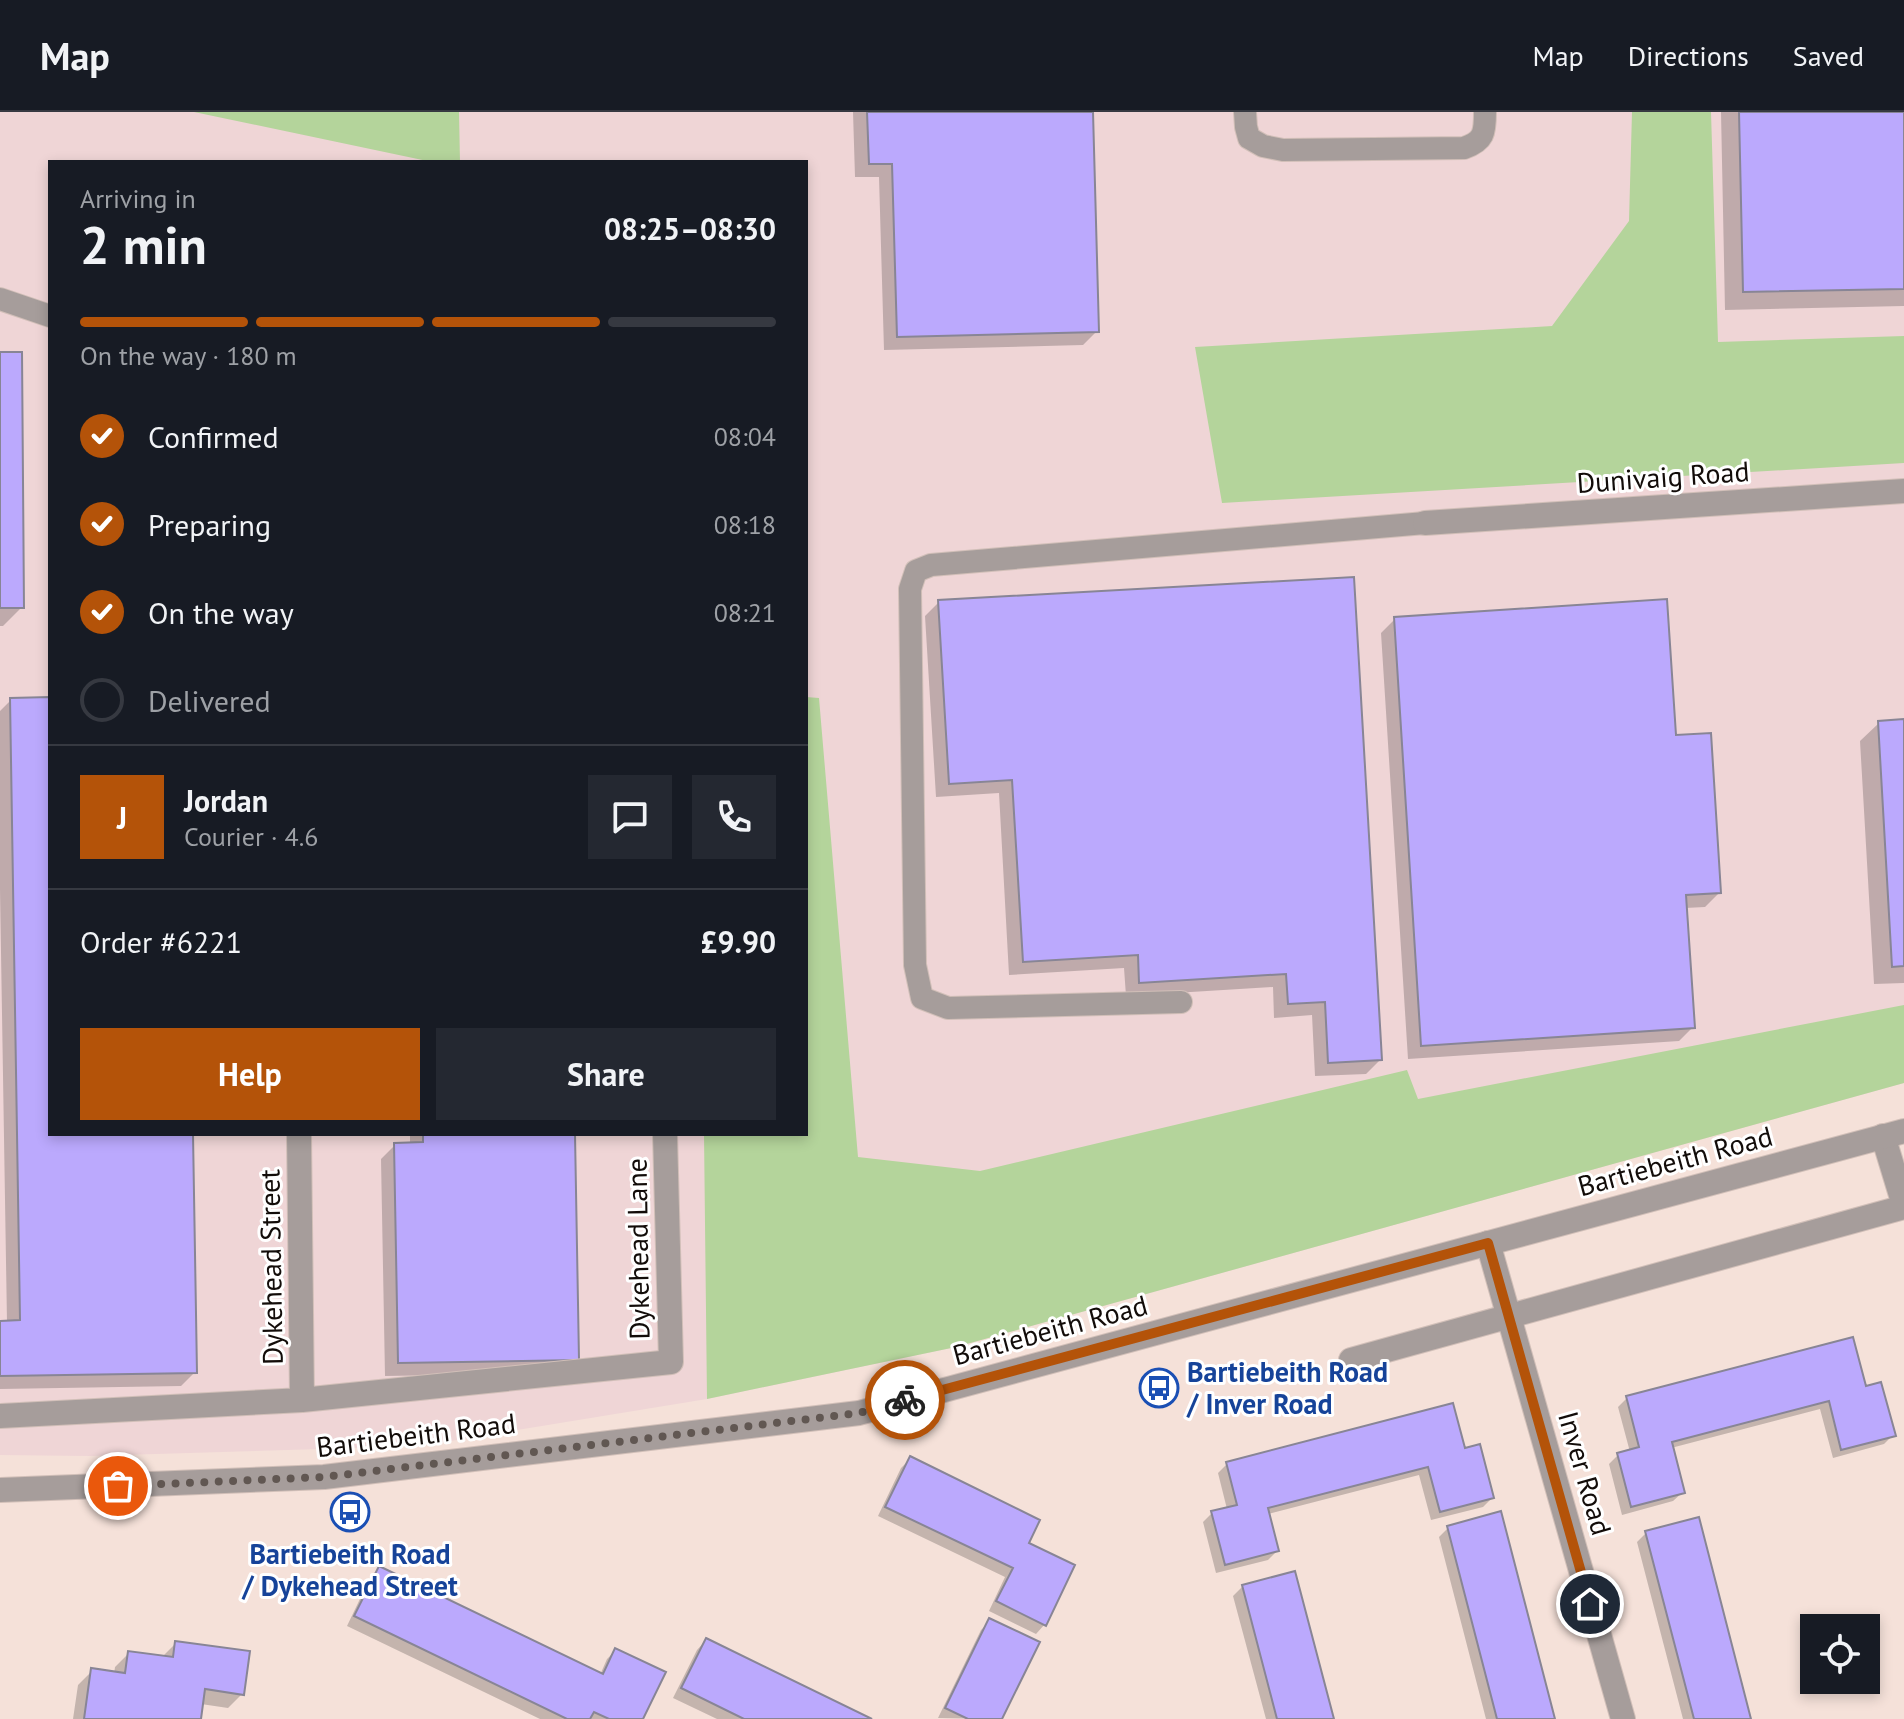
<!DOCTYPE html>
<html lang="en">
<head>
<meta charset="utf-8">
<style>
  :root { --surface:#171b24; --page:#242831; --text:#f1f3f6; --muted:#9ea1a6; --line:#363941; --accent:#b45309 }
  body { margin:0; font-family:"PT Sans",sans-serif; background:var(--page); color:var(--text); height:100vh; display:flex; flex-direction:column; font-size:30px; white-space:nowrap }
  * { box-sizing:border-box; margin:0 }
  p { font-size:26px; color:var(--muted) }
  .icon { flex:none; width:44px; height:44px; fill:none; stroke:currentColor; stroke-width:2; stroke-linecap:round; stroke-linejoin:round }
  .map { position:relative; flex:1; overflow:hidden }
  .drawer { position:absolute; left:48px; top:48px; width:760px; height:976px; display:flex; flex-direction:column; background:var(--surface); border-radius:0px; box-shadow:0 4px 12px #0003 }
  .drawer>* { flex:none }
  .fabs { position:absolute; left:1800px; top:1502px; display:grid; gap:16px }
  .fabs a { display:grid; place-items:center; width:80px; height:80px; border-radius:0px; background:var(--surface); box-shadow:0 4px 12px #0003; font-size:40px }
  .pin { position:absolute; display:grid; place-items:center; width:68px; height:68px; color:#fff; margin:-34px; border:4px solid #fff; border-radius:50%; box-shadow:0 2px 8px #0007 }
  .courier { position:absolute; display:grid; place-items:center; width:80px; height:80px; margin:-40px; border:6px solid #b45309; border-radius:50%; background:#fff; color:#222; box-shadow:0 2px 10px #0007 }
  .overview em { font-style:normal; font-weight:700 }
  .overview div { display:flex; flex-direction:column-reverse }
  .overview { display:flex; align-items:center; justify-content:space-between; height:136px; padding:0 32px }
  h1 { font-size:52px; font-weight:700; line-height:60px }
  .bar { display:grid; grid-template-columns:repeat(4,1fr); gap:12px 8px; align-content:center; height:96px; padding:0 32px }
  .bar i { height:10px; border-radius:6px; background:var(--line) }
  .bar .selected { background:var(--accent) }
  .bar p { grid-column:span 4 }
  .line { display:flex; align-items:center; gap:20px; padding:0 32px; border-top:2px solid var(--line) }
  .line div { flex:1 }
  .round { display:grid; place-items:center; flex:none; width:84px; height:84px; border-radius:0px; background:var(--page) }
  ol { padding:0 32px; list-style:none }
  li { display:flex; align-items:center; gap:24px; height:88px }
  li p { margin-inline-start:auto }
  li .icon { padding:8px; border-radius:50%; background:var(--accent); color:#fff; stroke-width:4 }
  li:last-child { color:var(--muted) }
  li i { width:44px; height:44px; border:4px solid var(--line); border-radius:50% }
  .primary-button { display:flex; gap:16px; margin-top:auto; padding:16px 32px }
  .primary-button a { flex:1; height:92px; border-radius:0px; background:var(--accent); color:#fff; font-size:32px; font-weight:700; line-height:92px; text-align:center }
  .primary-button a+a { background:var(--page); color:var(--text) }
  header { display:flex; align-items:center; gap:48px; box-sizing:border-box; height:112px; padding:0 40px; background:var(--surface); border-bottom:2px solid var(--line) }
  header strong { font-size:38px }
  nav { display:flex; gap:44px; margin-inline-start:auto; font-size:28px }
  .map>svg:first-child { display:block }
  .industrial { fill:#efd5d6; fill-rule:evenodd }
  .green { fill:#b4d49b }
  .shadow { fill:#0003 }
  .building { fill:#bba9fd; stroke:#888595; stroke-width:2 }
  .lines { fill:none; stroke-linecap:round; stroke-linejoin:round }
  .service-casing { stroke:#d1bfb8; stroke-width:24 }
  .minor-casing { stroke:#d1bfb8; stroke-width:26 }
  .tertiary-casing { stroke:#d1bfb8; stroke-width:26 }
  .service { stroke:#a69d9b; stroke-width:22 }
  .minor { stroke:#a69d9b; stroke-width:24 }
  .tertiary { stroke:#a69d9b; stroke-width:24 }
  .done { stroke:#615752; stroke-width:8; stroke-dasharray:0 14.4 }
  .route { stroke:#b45309; stroke-width:10 }
  .labels { text-anchor:middle; stroke-width:6; stroke-linejoin:round; paint-order:stroke }
  .street-label { font-size:28px; fill:#120c09; stroke:#fff }
  .transit-label { font-size:28px; font-weight:bold; fill:#164399; stroke:#fff; text-anchor:start }
</style>
</head>
<body>
<header>
<strong>Map</strong>
<nav><a>Map</a><a>Directions</a><a>Saved</a></nav>
</header>
<div class="map">
<svg width="1904" height="1607" viewBox="0 0 1904 1607">
  <rect width="100%" height="100%" fill="#f5e1d9"/>
  <path class="industrial" d="M0 0H1904V971L956 1235 707 1287 420 1334 89 1344 0 1343ZM50 50H806V1022H50Z"/>
  <path class="green" d="M194 0H459L460 50H432Z
    M1632 0H1711L1718 230 1904 224V351L1222 391 1195 235 1552 214 1629 109Z
    M806 585 819 586 858 1045 980 1059 1407 958 1418 987 1904 893V971L956 1235 707 1287 704 1022H806Z"/>
  <path class="shadow" d="M853 0H1091L1097 219 1083 233 884 238 879 65H855Z
    M1721 0H1904V194L1725 198Z
    M0 242 22 495 3 514H0Z
    M1352 467 1380 948 1366 962 1315 964 1312 903 1274 906 1273 875 1126 884 1124 856 1009 863 999 681 936 685 925 504 939 490Z
    M1395 507 1674 625 1719 781 1705 795 1685 796 1693 915 1679 929 1408 947 1381 521Z
    M50 587V1022H191L195 1260 181 1274 0 1277V1211H7L0 778V599L11 588Z
    M1904 609V871L1874 872 1860 629 1879 611Z
    M410 1022H573L576 1247 562 1261 385 1264 381 1047 395 1033H410Z
    M1864 1277 1893 1323 1884 1332 1833 1346 1820 1297 1671 1336 1683 1380 1673 1389 1622 1403 1609 1352 1618 1343 1630 1340 1618 1295 1627 1286Z
    M1463 1339 1492 1386 1483 1395 1431 1408 1419 1363 1268 1402 1277 1439 1268 1448 1216 1461 1203 1410 1212 1401 1227 1397 1218 1361 1227 1352Z
    M910 1347 1026 1432 1045 1512 1036 1522 989 1499 1005 1465 878 1404 901 1356Z
    M1448 1416 1553 1607H1486L1439 1425Z
    M1646 1421 1749 1607H1683L1637 1430Z
    M379 1456 600 1563 607 1547 616 1538 641 1607H540L347 1514 370 1466Z
    M1243 1474 1332 1607H1266L1233 1484Z
    M990 1509 1000 1607 938 1606 981 1518Z
    M706 1528 868 1607H717L673 1586 697 1538Z
    M176 1531 242 1582 228 1596 201 1592 199 1607H73L78 1573 92 1559 114 1562 115 1555 129 1541 161 1546Z"/>
  <path class="building" d="M867 0H1093L1099 220 897 225 892 52H869Z
    M1739 0H1904V177L1743 180Z
    M0 240H22L24 496H0Z
    M1354 465 1382 948 1328 951 1325 890 1288 892 1286 862 1139 871 1138 843 1023 850 1012 668 949 672 938 488Z
    M1667 487 1676 623 1711 621 1721 781 1686 783 1695 916 1421 934 1394 505Z
    M50 585V1022H193L197 1261 0 1264V1209L20 1208 10 586Z
    M1904 607V854L1892 855 1878 609Z
    M423 1022H575L579 1248 398 1251 394 1031 423 1030Z
    M1853 1225 1866 1274 1881 1270 1896 1324 1841 1338 1829 1289 1672 1330 1685 1381 1631 1395 1617 1341 1639 1335 1626 1284Z
    M1453 1291 1465 1336 1480 1332 1494 1386 1440 1400 1428 1355 1268 1396 1279 1439 1225 1453 1211 1399 1237 1393 1226 1350Z
    M910 1344 1040 1408 1029 1431 1075 1453 1046 1514 996 1489 1013 1456 885 1395Z
    M1501 1399 1555 1607H1497L1447 1414Z
    M1699 1405 1751 1607H1694L1645 1419Z
    M379 1454 603 1562 615 1536 666 1560 643 1607H609L594 1600 590 1607H567L354 1504Z
    M1295 1459 1334 1607H1277L1242 1473Z
    M989 1506 1040 1530 1002 1607H968L945 1596Z
    M706 1526 872 1607H744L681 1576Z
    M175 1529 250 1539 244 1583 205 1577 201 1607H84L91 1556 125 1561 128 1539 173 1545Z"/>
  <g class="lines">
    <defs>
      <path id="service" d="M1245 0 1246 15 1249 26 1263 34 1283 38 1464 36C1484 29 1485 21 1485 0
        M0 187 50 204
        M1181 890 948 896 922 886 915 853 910 477 916 459 931 453 1425 411"/>
      <path id="minor" d="M1425 411 1904 379
        M299 1022 302 1288
        M1883 1024 1904 1093
        M1488 1131 1623 1607
        M1351 1248 1904 1095
        M0 1304 302 1288 671 1250 665 1022"/>
      <path id="tertiary" d="M0 1378 324 1365 859 1301 1904 1019"/>
    </defs>
    <use href="#service" class="service-casing"/>
    <use href="#minor" class="minor-casing"/>
    <use href="#tertiary" class="tertiary-casing"/>
    <use href="#service" class="service"/>
    <use href="#minor" class="minor"/>
    <use href="#tertiary" class="tertiary"/>
  </g>
  <g class="lines">
    <path class="done" d="M118 1374 324 1365 859 1301 905 1288"/>
    <path class="route" d="M905 1288 1488 1131 1590 1492"/>
  </g>
  <defs>
    <symbol id="bus-ring" viewBox="-11 -11 22 22"><circle r="9.5" fill="#fff" stroke="#1a4fb4" stroke-width="1.5"/><path d="M-5-6H5V4H4V6H2V4H-2V6H-4V4H-5ZM-3.5-4V0h7V-4ZM-3.5 1.2v1.5H-2V1.2ZM2 1.2v1.5H3.5V1.2Z" fill="#1a4fb4"/></symbol>
  </defs>
  <g fill-rule="evenodd">
    <use href="#bus-ring" x="1137" y="1254" width="44" height="44"/>
    <use href="#bus-ring" x="328" y="1378" width="44" height="44"/>
  </g>
  <g class="labels">
    <g class="street-label">
      <text transform="translate(1663 365) rotate(-4)" y="10">Dunivaig Road</text>
      <text transform="translate(1675 1049) rotate(-15)" y="10">Bartiebeith Road</text>
      <text transform="translate(638 1137) rotate(-91)" y="10">Dykehead Lane</text>
      <text transform="translate(271 1155) rotate(-91)" y="10">Dykehead Street</text>
      <text transform="translate(1050 1218) rotate(-15)" y="10">Bartiebeith Road</text>
      <text transform="translate(416 1323) rotate(-7)" y="10">Bartiebeith Road</text>
      <text transform="translate(1585 1361) rotate(74)" y="10">Inver Road</text>
    </g>
    <g class="transit-label">
      <text x="1187" y="1270">Bartiebeith Road<tspan x="1187" dy="32">/ Inver Road</tspan></text>
      <text x="350" y="1452" text-anchor="middle">Bartiebeith Road<tspan x="350" dy="32">/ Dykehead Street</tspan></text>
    </g>
  </g>
</svg>
<div class="fabs">
<a><svg class="icon" aria-label="locate" viewBox="0 0 24 24"><circle cx="12" cy="12" r="6"/><path d="M12 2v4M12 18v4M2 12h4M18 12h4"/></svg></a>
</div>
<div class="pin" style="left:118px;top:1374px;background:#ea580c"><svg class="icon" aria-label="bag" viewBox="0 0 24 24"><path d="M5 8h14l-1 12H6zM9 8a3 3 0 0 1 6 0"/></svg></div>
<div class="pin" style="left:1590px;top:1492px;background:#1f2937"><svg class="icon" aria-label="home" viewBox="0 0 24 24"><path d="M3 11l9-7 9 7M6 9v11h12V9"/></svg></div>
<div class="courier" style="left:905px;top:1288px"><svg class="icon" aria-label="bike" viewBox="0 0 24 24"><circle cx="6" cy="16" r="4"/><circle cx="18" cy="16" r="4"/><path d="M6 16l4-8h5l3 8M10 8l3 8H6M13 5h3"/></svg></div>
<section class="drawer">
<div class="overview"><div><h1>2 min</h1><p>Arriving in</p></div><em>08:25–08:30</em></div>
<div class="bar"><i class="selected"></i><i class="selected"></i><i class="selected"></i><i></i><p>On the way · 180 m</p></div>
<ol>
<li><svg class="icon" aria-label="check" viewBox="0 0 24 24"><path d="M5 12l5 5 9-10"/></svg>Confirmed<p>08:04</p></li>
<li><svg class="icon" aria-label="check" viewBox="0 0 24 24"><path d="M5 12l5 5 9-10"/></svg>Preparing<p>08:18</p></li>
<li><svg class="icon" aria-label="check" viewBox="0 0 24 24"><path d="M5 12l5 5 9-10"/></svg>On the way<p>08:21</p></li>
<li><i></i>Delivered</li>
</ol>
<div class="line" style="height:144px"><b class="round" style="background:var(--accent);color:#fff">J</b><div><b>Jordan</b><p>Courier · 4.6</p></div><a class="round"><svg class="icon" aria-label="chat" viewBox="0 0 24 24"><path d="M4 5h16v11H9l-5 4z"/></svg></a><a class="round"><svg class="icon" aria-label="phone" viewBox="0 0 24 24"><path d="M5 4h4l2 5-3 2q2 4 5 5l2-3 5 2v4C11 20 4 13 5 4z"/></svg></a></div>
<div class="line" style="height:104px"><div>Order #6221</div><b>£9.90</b></div>
<div class="primary-button"><a>Help</a><a>Share</a></div>
</section>
</div>
</body>
</html>
